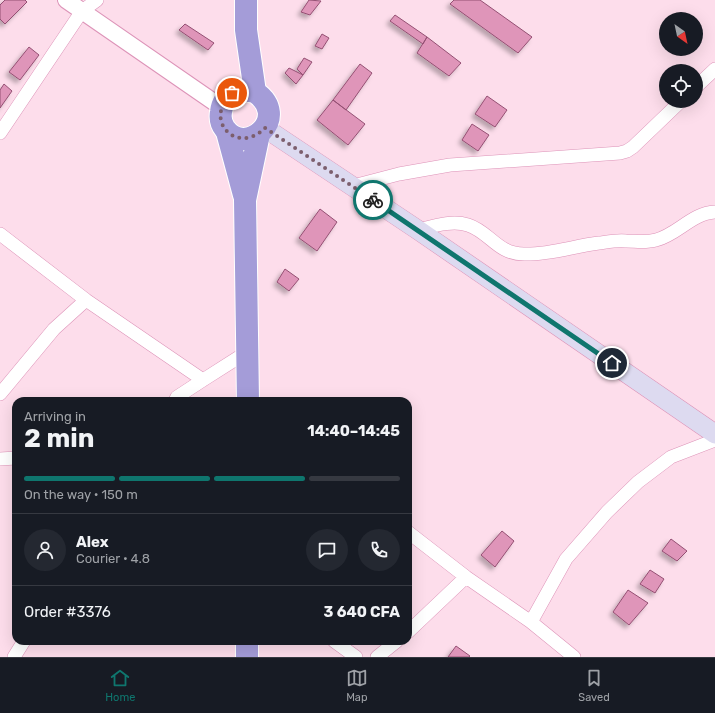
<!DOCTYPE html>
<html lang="en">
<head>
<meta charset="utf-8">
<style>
  :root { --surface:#171b24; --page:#242831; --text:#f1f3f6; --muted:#9ea1a6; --line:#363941; --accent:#0f766e }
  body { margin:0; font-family:Rubik,sans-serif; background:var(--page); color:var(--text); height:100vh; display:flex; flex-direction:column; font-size:15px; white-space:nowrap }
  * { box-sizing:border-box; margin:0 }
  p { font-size:13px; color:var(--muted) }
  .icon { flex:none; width:22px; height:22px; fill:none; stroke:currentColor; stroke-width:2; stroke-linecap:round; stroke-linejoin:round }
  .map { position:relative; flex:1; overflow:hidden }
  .drawer { position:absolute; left:12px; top:397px; width:400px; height:248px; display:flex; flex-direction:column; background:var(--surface); border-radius:12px; box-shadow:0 4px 16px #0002 }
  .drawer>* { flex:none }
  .needle { width:26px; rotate:147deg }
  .fabs { position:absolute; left:659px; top:12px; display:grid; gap:8px }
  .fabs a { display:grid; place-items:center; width:44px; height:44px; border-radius:50%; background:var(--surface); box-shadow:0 4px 16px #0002; font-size:20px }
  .pin { position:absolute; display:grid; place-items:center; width:34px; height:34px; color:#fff; margin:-17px; border:2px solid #fff; border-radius:50%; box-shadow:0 1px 4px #0007 }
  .courier { position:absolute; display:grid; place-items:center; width:40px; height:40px; margin:-20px; border:3px solid #0f766e; border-radius:50%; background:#fff; color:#222; box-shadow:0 1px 5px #0007 }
  .summary em { font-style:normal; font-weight:700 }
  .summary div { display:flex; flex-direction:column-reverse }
  .summary { display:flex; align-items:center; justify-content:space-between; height:68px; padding:0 12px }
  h1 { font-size:26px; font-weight:700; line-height:30px }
  .bar { display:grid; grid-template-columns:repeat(4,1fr); gap:6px 4px; align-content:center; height:48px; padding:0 12px }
  .bar i { height:5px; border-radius:3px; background:var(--line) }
  .bar .on { background:var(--accent) }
  .bar p { grid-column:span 4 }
  .line { display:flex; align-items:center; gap:10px; padding:0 12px; border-top:1px solid var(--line) }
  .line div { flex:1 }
  .round { display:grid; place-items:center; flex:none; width:42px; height:42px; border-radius:21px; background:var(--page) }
  .dock { display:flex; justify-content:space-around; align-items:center; height:56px; border-top:1px solid var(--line); background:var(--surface); font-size:11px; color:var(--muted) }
  .dock a { display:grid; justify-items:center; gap:2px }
  .dock .on { color:var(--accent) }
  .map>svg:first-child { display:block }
  .building { fill:#df95b9; stroke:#945073; filter:url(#shadow) }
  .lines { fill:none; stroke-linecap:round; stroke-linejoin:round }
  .minor-casing { stroke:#dd93b8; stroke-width:14 }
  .tertiary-casing { stroke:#dd93b8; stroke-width:18 }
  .secondary-casing { stroke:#dd93b8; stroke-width:20 }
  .trunk-casing { stroke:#fff; stroke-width:24 }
  .minor { stroke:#fff; stroke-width:13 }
  .tertiary { stroke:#fff; stroke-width:16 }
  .secondary { stroke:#dddaf0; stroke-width:19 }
  .trunk { stroke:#a49cd8; stroke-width:22 }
  .done { stroke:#7c5e6d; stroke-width:4; stroke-dasharray:0 7.2 }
  .route { stroke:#0f766e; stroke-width:5 }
</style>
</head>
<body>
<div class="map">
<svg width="715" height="657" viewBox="0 0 715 657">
  <defs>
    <filter id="shadow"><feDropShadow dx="-3.5" dy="3.5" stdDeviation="2" flood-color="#0004"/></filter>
  </defs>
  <rect width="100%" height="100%" fill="#fdddeb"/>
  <path class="building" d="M5 0H25L27 2 5 24 0 19V5Z
    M309 0 321 1 310 15 301 12Z
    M454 0H480L532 37 518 53 450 4Z
    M395 15 427 37 423 44 390 21Z
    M185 24 214 43 208 50 179 30Z
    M322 34 329 38 322 49 315 46Z
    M427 37 461 63 449 76 417 53Z
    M29 47 39 55 20 80 9 72Z
    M304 58 312 62 303 75 297 69Z
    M360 64 372 73 346 110 333 100Z
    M289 68 303 75 296 84 285 73Z
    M4 84 12 91 0 108V90Z
    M487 96 507 110 495 127 475 114Z
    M333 100 365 124 348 145 317 120Z
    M472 124 489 135 478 151 462 140Z
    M320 209 337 222 317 251 299 238Z
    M285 269 299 279 289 291 277 282Z
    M502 531 514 541 495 567 481 555Z
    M671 539 687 551 677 561 662 551Z
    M650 570 664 579 655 593 640 584Z
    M628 590 648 603 629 625 613 612Z
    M456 646 470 656 469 657H448Z"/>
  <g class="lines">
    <defs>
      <path id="minor" d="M696 87 715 69
        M0 133 82 11 97 0
        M353 186 399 174 450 165 620 153 627 151 633 147 681 101
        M418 230C434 226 452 220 468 225 490 232 497 254 524 254 549 255 574 246 599 243 607 242 617 240 626 241 636 241 645 243 656 240 677 235 692 213 715 212
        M0 234 86 300 203 380
        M0 394 54 329 86 300
        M175 401 177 397 203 380 247 352
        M0 459 16 458
        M408 532 466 577 531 622 574 657
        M531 622 566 559 607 512 638 482 671 457 715 440
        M408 632 466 577
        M334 641 356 657
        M14 657 24 641
        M377 657 397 641"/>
      <path id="tertiary" d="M66 0 221 107"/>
      <path id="secondary" d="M265 128 418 230 715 434"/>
      <path id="trunk" d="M246 0V30L255 92C292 117 246 158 225 129 221 124 220 118 221 112 223 94 239 88 255 92
        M227 132 244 195
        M248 401 245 200 259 134
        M247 657V641"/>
    </defs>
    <use href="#minor" class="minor-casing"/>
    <use href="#tertiary" class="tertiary-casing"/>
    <use href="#secondary" class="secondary-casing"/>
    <use href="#trunk" class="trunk-casing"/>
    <use href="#minor" class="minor"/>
    <use href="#tertiary" class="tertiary"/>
    <use href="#secondary" class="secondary"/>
    <use href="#trunk" class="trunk"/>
  </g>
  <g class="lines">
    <path class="done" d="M232 93C202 120 237 156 265 128L373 200"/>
    <path class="route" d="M373 200 612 363"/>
  </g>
</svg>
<div class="fabs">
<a><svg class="needle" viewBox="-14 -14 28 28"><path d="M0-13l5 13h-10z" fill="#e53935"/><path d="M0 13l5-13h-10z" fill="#9ea1a6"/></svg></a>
<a><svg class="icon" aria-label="locate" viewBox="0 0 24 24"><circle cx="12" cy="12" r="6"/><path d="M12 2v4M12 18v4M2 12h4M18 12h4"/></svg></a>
</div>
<div class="pin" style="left:232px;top:93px;background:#ea580c"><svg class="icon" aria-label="bag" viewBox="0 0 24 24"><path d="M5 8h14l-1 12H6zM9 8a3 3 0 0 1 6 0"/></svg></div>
<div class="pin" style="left:612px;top:363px;background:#1f2937"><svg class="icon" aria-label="home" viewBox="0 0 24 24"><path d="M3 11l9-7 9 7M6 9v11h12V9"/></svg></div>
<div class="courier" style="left:373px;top:200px"><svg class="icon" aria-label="bike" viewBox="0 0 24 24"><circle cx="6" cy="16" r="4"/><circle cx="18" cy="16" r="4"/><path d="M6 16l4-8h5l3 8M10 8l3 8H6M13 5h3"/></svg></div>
<section class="drawer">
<div class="summary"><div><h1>2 min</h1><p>Arriving in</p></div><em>14:40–14:45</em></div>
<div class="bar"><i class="on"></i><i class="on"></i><i class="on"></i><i></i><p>On the way · 150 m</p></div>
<div class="line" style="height:72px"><a class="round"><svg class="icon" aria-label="person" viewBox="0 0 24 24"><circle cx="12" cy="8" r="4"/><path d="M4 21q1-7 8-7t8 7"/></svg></a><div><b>Alex</b><p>Courier · 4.8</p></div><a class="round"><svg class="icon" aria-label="chat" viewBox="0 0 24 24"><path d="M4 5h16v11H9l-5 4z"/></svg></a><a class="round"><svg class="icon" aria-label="phone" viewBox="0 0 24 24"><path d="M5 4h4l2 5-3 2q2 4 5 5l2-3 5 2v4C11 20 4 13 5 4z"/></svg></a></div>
<div class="line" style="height:52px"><div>Order #3376</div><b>3 640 CFA</b></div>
</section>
</div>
<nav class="dock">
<a class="on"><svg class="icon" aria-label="home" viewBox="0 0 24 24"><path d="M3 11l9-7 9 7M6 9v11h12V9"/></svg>Home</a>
<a><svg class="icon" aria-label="map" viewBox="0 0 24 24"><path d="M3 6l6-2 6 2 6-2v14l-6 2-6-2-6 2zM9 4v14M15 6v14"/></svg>Map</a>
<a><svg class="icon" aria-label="saved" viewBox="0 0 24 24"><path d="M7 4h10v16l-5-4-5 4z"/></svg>Saved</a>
</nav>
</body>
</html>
